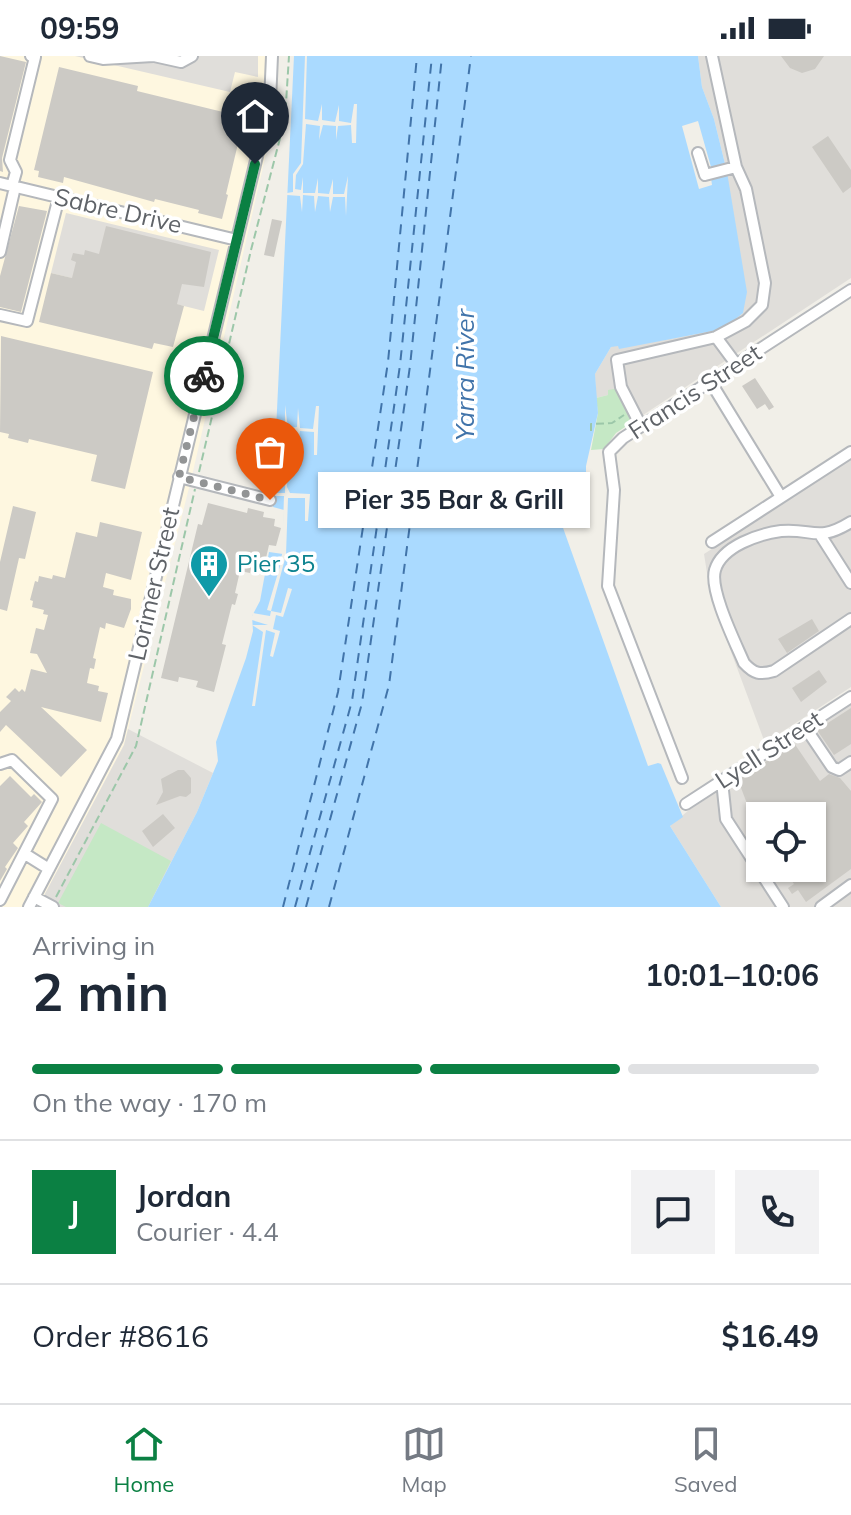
<!DOCTYPE html>
<html lang="en">
<head>
<meta charset="utf-8">
<style>
  :root { --surface:#fff; --page:#f2f2f3; --text:#1f2937; --muted:#747a83; --line:#e0e1e3; --accent:#0b8043 }
  body { margin:0; font-family:Mulish,sans-serif; background:var(--page); color:var(--text); height:100vh; display:flex; flex-direction:column; font-size:30px; white-space:nowrap }
  * { box-sizing:border-box; margin:0 }
  p { font-size:26px; color:var(--muted) }
  .icon { flex:none; width:44px; height:44px; fill:none; stroke:currentColor; stroke-width:2; stroke-linecap:round; stroke-linejoin:round }
  .map { position:relative; height:851px; overflow:hidden }
  .drawer { display:flex; flex-direction:column; background:var(--surface); flex:1 }
  .drawer>* { flex:none }
  .fabs { position:absolute; left:746px; top:746px; display:grid; gap:16px }
  .fabs a { display:grid; place-items:center; width:80px; height:80px; border-radius:0px; background:var(--surface); box-shadow:0 2px 6px #0004; font-size:40px }
  .pin { position:absolute; display:grid; place-items:center; width:68px; height:68px; color:#fff; margin:-82px -34px; border-radius:50% 50% 50% 0; rotate:-45deg; box-shadow:0 0 8px #0007 }
  .pin .icon { rotate:45deg }
  .courier { position:absolute; display:grid; place-items:center; width:80px; height:80px; margin:-40px; border:6px solid #0b8043; border-radius:50%; background:#fff; color:#222; box-shadow:0 2px 10px #0007 }
  .bubble { position:absolute; height:56px; border-radius:0px; background:var(--surface); box-shadow:0 2px 6px #0004; font-size:26px; font-weight:700; line-height:56px; text-align:center }
  .overview em { font-style:normal; font-weight:700 }
  .overview div { display:flex; flex-direction:column-reverse }
  .overview { display:flex; align-items:center; justify-content:space-between; height:136px; padding:0 32px }
  h1 { font-size:52px; font-weight:700; line-height:60px }
  .bar { display:grid; grid-template-columns:repeat(4,1fr); gap:12px 8px; align-content:center; height:96px; padding:0 32px }
  .bar i { height:10px; border-radius:6px; background:var(--line) }
  .bar .active { background:var(--accent) }
  .bar p { grid-column:span 4 }
  .line { display:flex; align-items:center; gap:20px; padding:0 32px; border-top:2px solid var(--line) }
  .line div { flex:1 }
  .round { display:grid; place-items:center; flex:none; width:84px; height:84px; border-radius:0px; background:var(--page) }
  .status { display:flex; justify-content:space-between; align-items:center; height:56px; padding:0 40px; background:var(--surface); direction:ltr }
  .status svg { height:22px; fill:currentColor }
  .dock { display:flex; justify-content:space-around; align-items:center; height:112px; border-top:2px solid var(--line); background:var(--surface); font-size:22px; color:var(--muted) }
  .dock a { display:grid; justify-items:center; gap:4px }
  .dock .active { color:var(--accent) }
  .map>svg:first-child { display:block }
  .commercial { fill:#fef7e0 }
  .industrial { fill:#e0deda; fill-rule:evenodd }
  .green { fill:#c5e8c5 }
  .water { fill:#aadaff }
  .pier { fill:#f1efe8 }
  .lines { fill:none; stroke-linecap:round; stroke-linejoin:round }
  .ferry { stroke:#4174aa; stroke-width:2; stroke-dasharray:10 8; stroke-linecap:butt }
  .building { fill:#cccac5 }
  .minor-casing { stroke:#b5b8bc; stroke-width:14 }
  .path { stroke:#9cc7a9; stroke-width:2; stroke-dasharray:8 4; stroke-linecap:butt }
  .minor { stroke:#fff; stroke-width:10 }
  .done { stroke:#929495; stroke-width:8; stroke-dasharray:0 14.4 }
  .route { stroke:#0b8043; stroke-width:10 }
  .labels { text-anchor:middle; stroke-width:7; stroke-linejoin:round; paint-order:stroke }
  .street-label { font-size:24px; fill:#5f6368; stroke:#fff }
  .culture-label { font-size:24px; fill:#0d838f; stroke:#fff; text-anchor:start }
  .water-label { font-size:26px; font-style:italic; fill:#4174aa; stroke:#fff }
</style>
</head>
<body>
<div class="status"><b>09:59</b><svg viewBox="0 0 49 12"><path d="M0 12V9h3v3zM5 12V6h3v6zM10 12V3h3v9zM15 12V0h3v12zM26 1h20v11H26zM47 4h2v5h-2z"/></svg></div>
<div class="map">
<svg width="851" height="851" viewBox="0 0 851 851">
  <rect width="100%" height="100%" fill="#f1efe8"/>
  <path class="commercial" d="M0 0H277L278 46 191 424 124 689 38 851H0Z"/>
  <path class="industrial" d="M75 0H258V21L235 16 230 36Z
    M698 0H851V222L640 361 608 339 596 342 595 318 611 291 617 285 620 292 723 273 727 116 714 63 702 31Z
    M66 157 219 194 204 255 51 217Z
    M851 403V631L765 687 711 542 704 498Z
    M851 647V851H721L670 770 689 754ZM760 760H812V812H760Z
    M128 673 213 717 197 756 148 851H38L124 689Z"/>
  <path class="green" d="M625 331 640 361 616 377 604 393 591 394 598 357 596 342 608 339V334Z
    M101 767 171 805 148 851H66L58 847Z"/>
  <path class="water" d="M294 0H698L702 31 714 63 727 116 747 236 743 257 723 273 619 293 618 290 611 291 595 318 598 357 586 410V431C575 441 573 448 577 463L562 469 648 710 658 707 661 708 683 761 670 770 721 851H148L197 756 218 705 216 686 246 602 253 575 252 560 260 545 269 496 283 498 284 454 273 451V437Z"/>
  <path class="pier" d="M305 0H307L305 63 318 65 322 48V64L335 66 339 49V65L351 67 354 48H357L356 87H352L351 69 338 70 336 84V70L323 69 319 84 320 70 306 68 303 108 296 119 295 133 301 134 303 121V137H315L318 122V137L329 138 333 123V138H344L348 120 346 160 345 141H333L330 156 329 141 318 140 315 156 314 140 303 139 302 156 300 140 287 139V137L293 136V118L301 107Z
    M698 65 711 111 725 107 727 116 711 122 712 129 699 133 682 70Z
    M285 349 288 372 297 371 298 352 300 372 313 373 316 350H319L317 399H314V376L300 375 297 394V375H289L287 431 290 437 310 438 308 465H305V442H288L286 499 271 555 281 557 288 532 292 533 283 561 276 559 273 573 280 575 273 601 270 600 275 577 266 574 255 650H252L263 576 252 569H268L252 564V560L253 557 270 560 271 555 267 554 280 510 278 507 268 504 279 505 282 499 284 440H273V437H285Z"/>
  <g class="lines">
    <path class="ferry" d="M283 851 338 636 388 306 417 0
      M295 851 352 645 400 309 432 0
      M306 851 362 647 410 310 442 0
      M329 851 389 629 471 0"/>
  </g>
  <path class="building" d="M0 0 26 6 2 102 3 116 0 115Z
    M781 0H824L815 13 802 17 790 12Z
    M59 11 138 30 137 35 223 56 225 48 246 54 226 138 228 139 222 163 198 157 199 154 155 143 154 146 64 121 63 127 38 121 39 115 34 114Z
    M828 80 851 114V131L843 137 812 91Z
    M19 150 47 155 21 256 0 251V220Z
    M272 163 282 165 274 201 264 199Z
    M106 170 211 196 204 231 182 228 177 248 184 250 173 291 154 287 152 293 39 266 51 217 72 222 76 206 71 204 73 197 84 199 85 194 99 198Z
    M1 280 153 316 125 433 91 425 97 399 29 383 28 387 8 382 9 378 0 376Z
    M755 322 774 351 769 354 765 348 757 353 742 330Z
    M254 395 269 396 268 420H258L259 410H254Z
    M208 447 247 457 248 452 264 456 263 461 275 463 274 470 281 472 276 490 269 489 263 515 251 513 250 517 240 515 235 537 238 538 235 549 232 548 222 588 226 589 214 636 196 631 198 625 179 621 178 626 161 622 198 468 202 469Z
    M13 450 36 456 25 503 19 502 7 555 0 553V506Z
    M100 466 142 476 131 524 106 517 103 531 114 534 113 539 131 543V553L124 572 106 567 105 573 100 571 93 602 96 603 94 613 90 612 87 627 99 630 98 635 108 637 101 666 41 651 87 694 61 721 6 669 0 676V656L11 645 6 641 15 632 19 636 22 633 25 636 31 613 47 617 37 598 30 597 36 572 44 574 48 559 43 558 44 554 32 551 33 545 30 544 35 525 38 526 39 520 52 523 53 519 65 522 76 476 97 481Z
    M812 563 819 575 787 597 778 583Z
    M819 614 827 626 801 646 792 632Z
    M851 652V688L834 699 817 674Z
    M794 687 820 725 829 718 840 722 851 735V813L806 846 798 834 792 838 788 832 794 828 786 817 779 823 773 815 777 812H812V760H760L759 779 738 724Z
    M178 714H184L191 722V737L186 741 180 740 156 749 163 736 161 723Z
    M10 720 31 741 34 738 42 746 24 766 28 770 13 787 18 792 5 811 7 813 0 825V730Z
    M163 758 175 772 153 791 142 775Z"/>
  <g class="lines">
    <defs>
      <path id="minor" d="M90 0 103 3 153 0
        M154 0 181 6 192 0
        M698 97 705 119 736 111
        M0 127 237 184
        M12 130 16 116 10 104 35 1 31 0
        M0 196 15 131
        M0 259 27 265 59 141
        M716 281 736 308
        M710 325 781 441
        M641 370 621 331 617 304 716 281 746 265 762 249 765 227 746 133 736 111 712 0
        M179 421 270 444
        M851 466C817 487 813 472 781 475 759 478 722 490 715 514 709 534 736 588 744 607 754 618 760 619 774 615L851 563
        M821 480 851 527
        M712 486 851 396
        M805 671 832 711 839 714 851 706
        M0 708 12 704 52 743 0 844
        M682 722 608 530 614 434 609 396 623 382 851 234
        M722 725 726 763 783 851
        M686 748 851 641
        M25 798 49 813
        M34 841 53 851
        M29 851 117 683 270 46 272 0
        M821 851 851 829"/>
    </defs>
    <use href="#minor" class="minor-casing"/>
    <path class="path" d="M591 375V368L612 367 624 359
      M199 416 251 194 285 63 289 0
      M56 841 136 690 195 433"/>
    <use href="#minor" class="minor"/>
  </g>
  <g class="lines">
    <path class="done" d="M204 320 179 421 270 444"/>
    <path class="route" d="M204 320 255 108"/>
  </g>
  <defs>
    <symbol id="building-pin" viewBox="-11 -11 22 30"><path d="M0 17L-7.5 6A9.5 9.5 0 1 1 7.5 6Z" fill="#0f9aa8" stroke="#fff"/><path d="M-4-6H4V6H1V3H-1V6H-4ZM-2.5-4.3h1.7v1.8h-1.7ZM.8-4.3h1.7v1.8H.8ZM-2.5-1h1.7V.8h-1.7ZM.8-1h1.7V.8H.8Z" fill="#fff"/></symbol>
  </defs>
  <g fill-rule="evenodd">
    <use href="#building-pin" x="187" y="486" width="44" height="60"/>
  </g>
  <g class="labels">
    <g class="street-label">
      <text transform="translate(118 155) rotate(13)" y="8">Sabre Drive</text>
      <text transform="translate(695 336) rotate(-33)" y="8">Francis Street</text>
      <text transform="translate(154 528) rotate(-77)" y="8">Lorimer Street</text>
      <text transform="translate(769 694) rotate(-33)" y="8">Lyell Street</text>
    </g>
    <g class="culture-label">
      <text x="237" y="516">Pier 35</text>
    </g>
    <g class="water-label">
      <text transform="translate(465 319) rotate(-90)" y="9">Yarra River</text>
    </g>
  </g>
</svg>
<div class="fabs">
<a><svg class="icon" aria-label="locate" viewBox="0 0 24 24"><circle cx="12" cy="12" r="6"/><path d="M12 2v4M12 18v4M2 12h4M18 12h4"/></svg></a>
</div>
<div class="pin" style="left:270px;top:444px;background:#ea580c"><svg class="icon" aria-label="bag" viewBox="0 0 24 24"><path d="M5 8h14l-1 12H6zM9 8a3 3 0 0 1 6 0"/></svg></div>
<div class="pin" style="left:255px;top:108px;background:#1f2937"><svg class="icon" aria-label="home" viewBox="0 0 24 24"><path d="M3 11l9-7 9 7M6 9v11h12V9"/></svg></div>
<div class="courier" style="left:204px;top:320px"><svg class="icon" aria-label="bike" viewBox="0 0 24 24"><circle cx="6" cy="16" r="4"/><circle cx="18" cy="16" r="4"/><path d="M6 16l4-8h5l3 8M10 8l3 8H6M13 5h3"/></svg></div>
<div class="bubble" style="left:318px;top:416px;width:272px">Pier 35 Bar &amp; Grill</div>
</div>
<section class="drawer">
<div class="overview"><div><h1>2 min</h1><p>Arriving in</p></div><em>10:01–10:06</em></div>
<div class="bar"><i class="active"></i><i class="active"></i><i class="active"></i><i></i><p>On the way · 170 m</p></div>
<div class="line" style="height:144px"><b class="round" style="background:var(--accent);color:#fff">J</b><div><b>Jordan</b><p>Courier · 4.4</p></div><a class="round"><svg class="icon" aria-label="chat" viewBox="0 0 24 24"><path d="M4 5h16v11H9l-5 4z"/></svg></a><a class="round"><svg class="icon" aria-label="phone" viewBox="0 0 24 24"><path d="M5 4h4l2 5-3 2q2 4 5 5l2-3 5 2v4C11 20 4 13 5 4z"/></svg></a></div>
<div class="line" style="height:104px"><div>Order #8616</div><b>$16.49</b></div>
</section>
<nav class="dock">
<a class="active"><svg class="icon" aria-label="home" viewBox="0 0 24 24"><path d="M3 11l9-7 9 7M6 9v11h12V9"/></svg>Home</a>
<a><svg class="icon" aria-label="map" viewBox="0 0 24 24"><path d="M3 6l6-2 6 2 6-2v14l-6 2-6-2-6 2zM9 4v14M15 6v14"/></svg>Map</a>
<a><svg class="icon" aria-label="saved" viewBox="0 0 24 24"><path d="M7 4h10v16l-5-4-5 4z"/></svg>Saved</a>
</nav>
</body>
</html>
